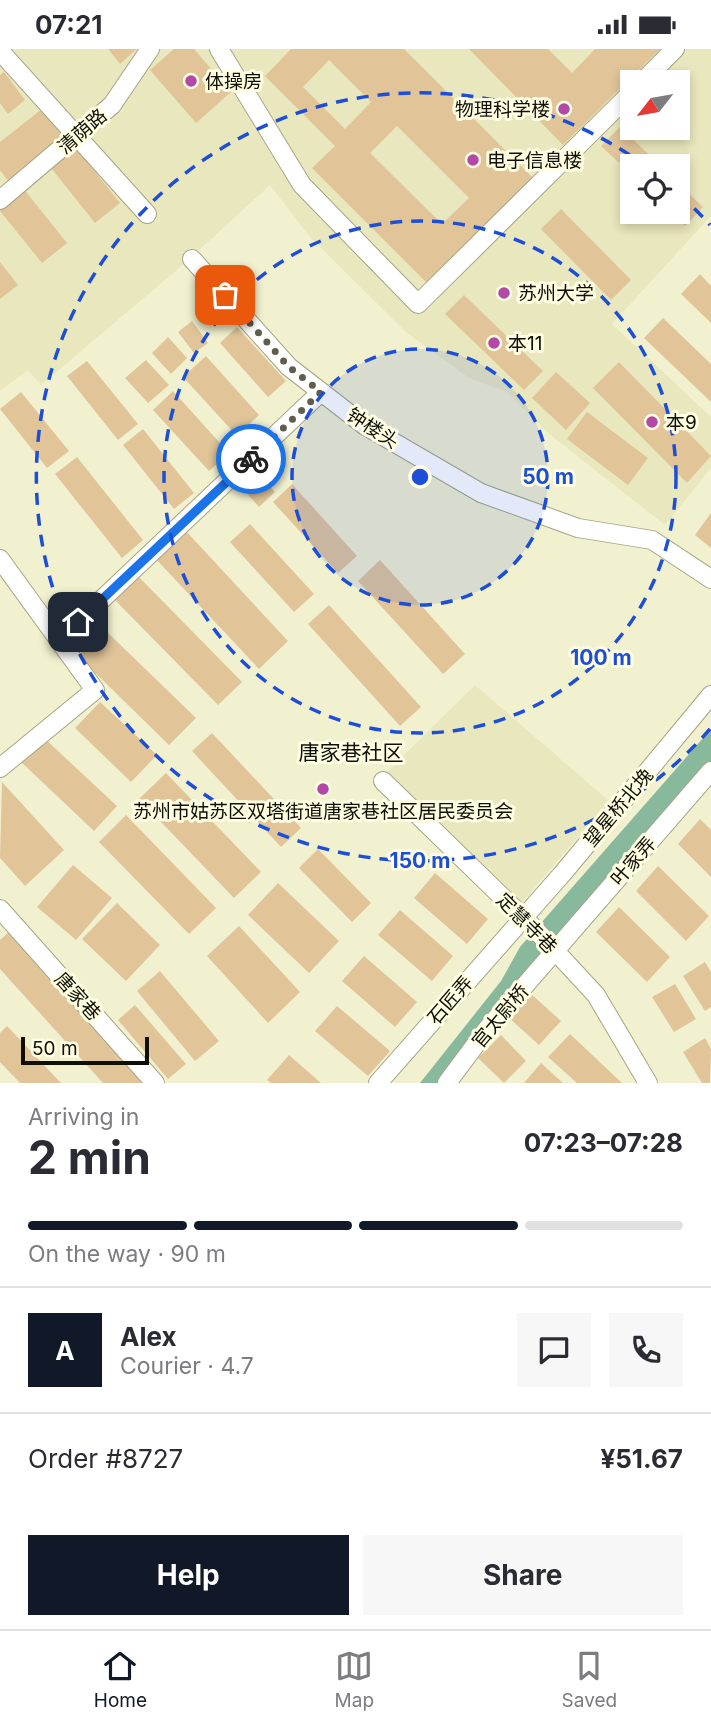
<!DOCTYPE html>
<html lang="en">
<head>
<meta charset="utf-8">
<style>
  :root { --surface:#fff; --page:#f7f7f7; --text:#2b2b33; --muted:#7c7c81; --line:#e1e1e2; --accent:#111827 }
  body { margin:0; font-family:Inter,"Noto Sans SC",sans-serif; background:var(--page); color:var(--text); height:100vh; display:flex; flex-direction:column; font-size:26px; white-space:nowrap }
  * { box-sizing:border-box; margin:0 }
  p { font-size:23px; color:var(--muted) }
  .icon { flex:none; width:38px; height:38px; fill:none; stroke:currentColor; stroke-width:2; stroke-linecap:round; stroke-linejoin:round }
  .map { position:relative; height:1034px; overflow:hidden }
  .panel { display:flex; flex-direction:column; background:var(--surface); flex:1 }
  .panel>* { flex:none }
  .needle { width:46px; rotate:239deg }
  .fabs { position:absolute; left:620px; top:21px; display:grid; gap:14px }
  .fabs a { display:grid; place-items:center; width:70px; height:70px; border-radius:0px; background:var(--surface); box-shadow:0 4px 10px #0003; font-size:35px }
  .scale { position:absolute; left:21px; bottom:18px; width:128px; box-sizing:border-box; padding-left:7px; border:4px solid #100f05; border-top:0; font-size:19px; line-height:24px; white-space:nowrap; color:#100f05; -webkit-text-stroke:5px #fffee2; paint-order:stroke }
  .pin { position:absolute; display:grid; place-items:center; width:60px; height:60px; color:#fff; margin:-30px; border-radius:14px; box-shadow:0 4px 10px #0006 }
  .courier { position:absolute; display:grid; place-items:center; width:70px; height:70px; margin:-35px; border:5px solid #1a73e8; border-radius:50%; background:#fff; color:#222; box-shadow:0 2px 9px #0007 }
  .headline em { font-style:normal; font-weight:700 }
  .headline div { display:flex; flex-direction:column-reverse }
  .headline { display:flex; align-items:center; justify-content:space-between; height:119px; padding:0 28px }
  h1 { font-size:46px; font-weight:700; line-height:52px }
  .bar { display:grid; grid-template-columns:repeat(4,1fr); gap:10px 7px; align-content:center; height:84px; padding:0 28px }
  .bar i { height:9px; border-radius:5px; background:var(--line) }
  .bar .current { background:var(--accent) }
  .bar p { grid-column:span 4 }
  .line { display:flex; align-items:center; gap:18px; padding:0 28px; border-top:2px solid var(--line) }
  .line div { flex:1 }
  .round { display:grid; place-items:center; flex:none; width:74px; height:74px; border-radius:0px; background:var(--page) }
  .cta { display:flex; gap:14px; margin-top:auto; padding:14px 28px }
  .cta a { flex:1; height:80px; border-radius:0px; background:var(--accent); color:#fff; font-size:28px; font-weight:700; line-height:80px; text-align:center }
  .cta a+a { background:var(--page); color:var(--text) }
  .status { display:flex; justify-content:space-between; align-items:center; height:49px; padding:0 35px; background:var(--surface); direction:ltr }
  .status svg { height:19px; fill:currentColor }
  .tabs { display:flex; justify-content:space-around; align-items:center; height:98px; border-top:2px solid var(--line); background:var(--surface); font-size:19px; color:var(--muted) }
  .tabs a { display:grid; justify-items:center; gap:4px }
  .tabs .current { color:var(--accent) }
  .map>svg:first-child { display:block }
  .built { fill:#e9e7bd; fill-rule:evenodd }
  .water { fill:#88b99d }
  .building { fill:#e1c599; fill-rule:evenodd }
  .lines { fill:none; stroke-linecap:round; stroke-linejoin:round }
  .minor-casing { stroke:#a6a484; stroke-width:20 }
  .minor { stroke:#fff; stroke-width:18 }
  .done { stroke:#5f5e4c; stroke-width:7; stroke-dasharray:0 12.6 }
  .route { stroke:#1a73e8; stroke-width:9 }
  .ring { fill:none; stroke:#1d4ed8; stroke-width:3.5; stroke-dasharray:12 9 }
  .poi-dot { fill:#b448a7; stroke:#fffee2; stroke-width:2.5 }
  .labels { text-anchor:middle; stroke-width:6; stroke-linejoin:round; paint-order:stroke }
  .poi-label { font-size:19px; fill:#100f05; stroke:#fffee2; text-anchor:start }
  .street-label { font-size:19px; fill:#100f05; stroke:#fffee2 }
  .neighbourhood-label { font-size:21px; fill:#100f05; stroke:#fffee2 }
  .centre { fill:#1d4ed8; stroke:#fffee2; stroke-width:3.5 }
  .ring-label { font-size:21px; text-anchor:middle; font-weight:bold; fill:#1d4ed8; stroke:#fffee2; stroke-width:6; stroke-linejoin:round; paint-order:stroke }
</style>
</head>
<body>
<div class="status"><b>07:21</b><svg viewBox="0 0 49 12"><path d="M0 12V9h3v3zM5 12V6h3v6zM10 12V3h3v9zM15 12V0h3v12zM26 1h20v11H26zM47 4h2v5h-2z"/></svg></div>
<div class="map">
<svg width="711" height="1034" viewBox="0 0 711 1034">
  <rect width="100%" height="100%" fill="#f2f1cf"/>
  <path class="built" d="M0 0H711V167L612 275 711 368V419L665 476 548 384 507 343 469 329 407 284 310 188 270 136 185 214 41 336 28 321 0 342ZM632 33H677V79H632ZM632 117H677V163H632Z
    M475 636 609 752 522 853 387 723Z"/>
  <path class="water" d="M711 680V715L440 1034H420L501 932 520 898Z"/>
  <path class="building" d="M108 0H137L120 15Z
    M174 0H194L231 43 196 74 150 21Z
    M291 0H404L532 128 427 234 312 119 335 97 265 27ZM329 11 371 53 345 80 303 38ZM397 77 469 149 442 175 370 104Z
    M469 0H548L572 24 595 0H660L563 96Z
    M4 23 25 51 8 65 0 54V26Z
    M42 60 65 90 9 133 0 121V93Z
    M620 78 661 117H632V126L601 97Z
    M76 99 120 154 95 174 51 119Z
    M677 133 703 158 685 177 670 163H677Z
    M23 139 67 194 42 214 0 162V158Z
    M561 160 631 231 611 251 541 180Z
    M0 213 18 236 0 250Z
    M700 225 711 237V274L681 245Z
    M464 246 543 322 524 341 445 265Z
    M663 269 711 315V353L644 289Z
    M192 272 208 294 194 304 178 283Z
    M237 278 286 332 268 348 220 294Z
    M168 288 187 309 171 325 152 304Z
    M206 307 259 366 237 387 183 328Z
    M146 311 169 336 148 354 125 329Z
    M87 312 138 375 118 391 67 327Z
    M619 313 711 407 687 434 593 339Z
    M556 323 590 354 566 381 532 349Z
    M173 342 229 404 209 422 153 361Z
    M21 343 69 402 47 419 0 360Z
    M587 363 648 409 628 436 567 390Z
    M143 380 194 444 174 460 123 396Z
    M77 408 143 491 122 509 55 425Z
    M250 416 275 443 259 458 234 430Z
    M292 435 357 507 338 524 273 453Z
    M711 464V499L695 486Z
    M250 475 314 545 294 563 230 493Z
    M184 480 288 592 259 620 154 508Z
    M380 511 465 605 443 625 358 532Z
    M136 525 242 633 218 656 112 548Z
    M329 556 421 658 400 677 308 575Z
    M104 580 196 669 169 696 78 607Z
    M100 653 157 706 131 733 75 679Z
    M212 684 301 779 281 798 192 702Z
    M43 688 117 757 94 782 20 712Z
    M166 724 261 823 234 849 139 750Z
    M2 733 64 801 25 837 0 809Z
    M126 766 216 859 189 885 99 793Z
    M700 770 711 781V828L678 795Z
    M318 800 371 854 352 873 299 819Z
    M73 816 112 849 76 891 37 858Z
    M658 817 709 867 686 892 636 842Z
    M435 824 488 870 467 895 414 849Z
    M278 834 339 892 309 924 248 866Z
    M117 854 160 896 126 932 82 890Z
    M619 858 670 908 647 933 596 883Z
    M400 861 453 907 432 932 378 886Z
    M239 877 300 943 268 974 207 907Z
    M10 882 147 1034H103L0 920V891Z
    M364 907 417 953 395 978 342 932Z
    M705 913 711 923V958L705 962 683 927Z
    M160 922 219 992 195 1012 137 942Z
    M675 935 696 970 674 983 652 948Z
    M530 944 561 972 539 996 508 968Z
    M135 956 186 1015 168 1030 118 971Z
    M337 957 390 1002 368 1027 315 982Z
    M7 977 61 1034H20L0 1013V984Z
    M570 985 622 1034H577L548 1008Z
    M501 986 526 1012 504 1034 478 1009Z
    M705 989 711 1000 710 1034H702L683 1003Z
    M289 1006 321 1034H271L267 1031Z
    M541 1014 563 1034H524Z"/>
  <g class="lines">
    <defs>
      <path id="minor" d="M219 0 302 136 418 255 632 43
        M0 2 147 165
        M642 33 675 0
        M0 151 112 56 150 0
        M192 210 289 318 364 376 481 444 578 479 652 491 711 530
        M0 510 95 641 0 719
        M59 591 321 343
        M383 732 534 879 596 946 648 1034
        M0 860 155 1034
        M378 1034 563 824 711 646
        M447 1034 488 979 711 722"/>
    </defs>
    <use href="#minor" class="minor-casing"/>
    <use href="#minor" class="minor"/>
  </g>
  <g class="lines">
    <path class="done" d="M225 246 289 318 321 343 251 410"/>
    <path class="route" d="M78 573 251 410"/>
  </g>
  <circle cx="420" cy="428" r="128" fill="#1d4ed8" fill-opacity=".12"/>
  <g class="ring">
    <circle cx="420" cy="428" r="128"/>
    <circle cx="420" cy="428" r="256"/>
    <path d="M710 680A384 384 0 1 1 643 115M679 145A384 384 0 0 1 710 176"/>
  </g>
  <g class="poi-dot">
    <circle cx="191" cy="32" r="7"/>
    <circle cx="564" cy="60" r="7"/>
    <circle cx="473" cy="111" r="7"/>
    <circle cx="504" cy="244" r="7"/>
    <circle cx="494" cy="294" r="7"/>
    <circle cx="652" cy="373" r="7"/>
    <circle cx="323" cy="740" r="7"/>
  </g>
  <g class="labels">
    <g class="poi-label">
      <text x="205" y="39">体操房</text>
      <text x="550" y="67" text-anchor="end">物理科学楼</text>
      <text x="487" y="118">电子信息楼</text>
      <text x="518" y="251">苏州大学</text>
      <text x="508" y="301">本11</text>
      <text x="666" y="380">本9</text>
      <text x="323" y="769" text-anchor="middle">苏州市姑苏区双塔街道唐家巷社区居民委员会</text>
    </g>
    <g class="street-label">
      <text transform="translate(82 82) rotate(-41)" y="7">清荫路</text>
      <text transform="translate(373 379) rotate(33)" y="7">钟楼头</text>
      <text transform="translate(618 758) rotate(-50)" y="7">望星桥北堍</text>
      <text transform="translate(633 812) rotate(-49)" y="7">叶家弄</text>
      <text transform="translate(527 874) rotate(45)" y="7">定慧寺巷</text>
      <text transform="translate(78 947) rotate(48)" y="7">唐家巷</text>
      <text transform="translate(450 951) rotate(-49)" y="7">石匠弄</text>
      <text transform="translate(500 967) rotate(-50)" y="7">官太尉桥</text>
    </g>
    <g class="neighbourhood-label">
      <text x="351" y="711">唐家巷社区</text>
    </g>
  </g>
  <circle cx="420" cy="428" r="10" class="centre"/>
  <g class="ring-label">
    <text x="548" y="435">50 m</text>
    <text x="601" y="616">100 m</text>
    <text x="420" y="819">150 m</text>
  </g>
</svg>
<div class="fabs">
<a><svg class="needle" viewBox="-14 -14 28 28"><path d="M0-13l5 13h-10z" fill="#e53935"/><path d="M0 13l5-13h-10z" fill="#7c7c81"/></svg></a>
<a><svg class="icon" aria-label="locate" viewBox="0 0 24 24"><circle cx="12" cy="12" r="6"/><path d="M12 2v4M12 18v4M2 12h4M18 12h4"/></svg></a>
</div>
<div class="scale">50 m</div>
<div class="pin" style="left:225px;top:246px;background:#ea580c"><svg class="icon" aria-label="bag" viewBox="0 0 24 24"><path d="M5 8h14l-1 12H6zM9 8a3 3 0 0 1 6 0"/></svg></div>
<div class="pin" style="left:78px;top:573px;background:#1f2937"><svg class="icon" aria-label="home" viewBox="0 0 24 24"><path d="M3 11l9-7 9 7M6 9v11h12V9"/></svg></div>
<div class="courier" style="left:251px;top:410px"><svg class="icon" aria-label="bike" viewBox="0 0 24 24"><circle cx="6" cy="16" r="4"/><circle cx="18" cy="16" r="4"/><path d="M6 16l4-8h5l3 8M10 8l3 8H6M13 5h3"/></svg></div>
</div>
<section class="panel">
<div class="headline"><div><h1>2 min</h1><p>Arriving in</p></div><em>07:23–07:28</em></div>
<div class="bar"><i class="current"></i><i class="current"></i><i class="current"></i><i></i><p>On the way · 90 m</p></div>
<div class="line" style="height:126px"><b class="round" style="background:var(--accent);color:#fff">A</b><div><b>Alex</b><p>Courier · 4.7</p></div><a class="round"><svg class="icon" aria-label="chat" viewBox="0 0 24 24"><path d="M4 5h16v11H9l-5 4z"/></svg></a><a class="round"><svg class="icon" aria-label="phone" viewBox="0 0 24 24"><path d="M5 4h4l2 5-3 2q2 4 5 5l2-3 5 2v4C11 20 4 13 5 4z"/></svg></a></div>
<div class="line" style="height:91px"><div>Order #8727</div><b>¥51.67</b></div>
<div class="cta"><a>Help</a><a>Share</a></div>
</section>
<nav class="tabs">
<a class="current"><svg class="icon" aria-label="home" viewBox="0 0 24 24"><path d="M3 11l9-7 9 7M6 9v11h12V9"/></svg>Home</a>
<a><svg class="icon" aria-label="map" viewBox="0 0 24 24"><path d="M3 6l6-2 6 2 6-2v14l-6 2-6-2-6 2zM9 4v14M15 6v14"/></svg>Map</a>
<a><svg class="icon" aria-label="saved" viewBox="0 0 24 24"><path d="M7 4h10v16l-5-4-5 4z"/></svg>Saved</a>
</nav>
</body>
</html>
